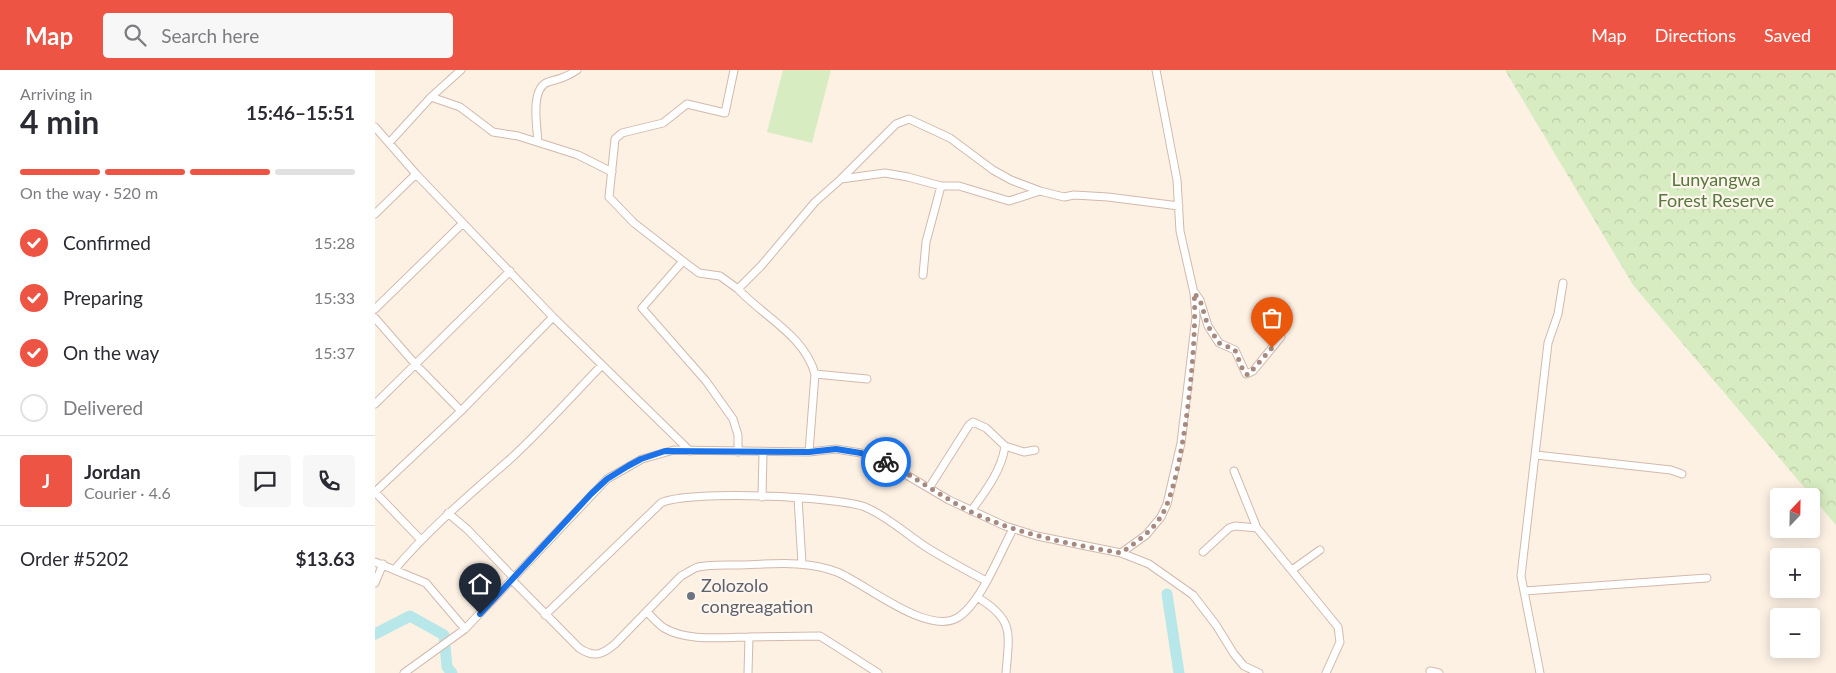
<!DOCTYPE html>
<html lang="en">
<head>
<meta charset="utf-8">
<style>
  :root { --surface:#fff; --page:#f7f7f7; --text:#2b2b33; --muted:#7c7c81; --line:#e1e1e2; --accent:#ee5443 }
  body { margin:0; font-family:Lato,sans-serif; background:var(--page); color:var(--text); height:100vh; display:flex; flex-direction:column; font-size:19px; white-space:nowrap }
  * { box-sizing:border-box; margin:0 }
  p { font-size:16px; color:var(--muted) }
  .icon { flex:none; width:28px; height:28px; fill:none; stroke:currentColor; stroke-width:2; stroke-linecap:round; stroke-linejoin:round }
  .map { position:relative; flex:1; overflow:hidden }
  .drawer { display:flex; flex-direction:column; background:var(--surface); width:375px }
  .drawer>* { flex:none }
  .needle { width:32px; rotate:22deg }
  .buttons { position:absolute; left:1395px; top:418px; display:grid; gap:10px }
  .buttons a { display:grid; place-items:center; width:50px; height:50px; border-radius:5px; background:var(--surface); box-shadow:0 2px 12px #0003; font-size:25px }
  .pin { position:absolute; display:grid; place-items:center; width:42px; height:42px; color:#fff; margin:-51px -21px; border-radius:50% 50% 50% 0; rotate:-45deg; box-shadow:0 0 5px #0007 }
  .pin .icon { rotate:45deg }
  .courier { position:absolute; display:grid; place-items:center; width:50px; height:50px; margin:-25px; border:4px solid #1a73e8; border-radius:50%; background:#fff; color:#222; box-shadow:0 1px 6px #0007 }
  .overview em { font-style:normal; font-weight:700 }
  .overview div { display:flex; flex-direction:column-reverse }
  .overview { display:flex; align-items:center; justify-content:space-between; height:85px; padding:0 20px }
  h1 { font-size:32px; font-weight:700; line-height:38px }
  .bar { display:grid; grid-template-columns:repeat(4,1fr); gap:8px 5px; align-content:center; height:60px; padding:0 20px }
  .bar i { height:6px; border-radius:4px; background:var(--line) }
  .bar .active { background:var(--accent) }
  .bar p { grid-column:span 4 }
  .line { display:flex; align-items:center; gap:12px; padding:0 20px; border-top:1px solid var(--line) }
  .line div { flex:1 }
  .round { display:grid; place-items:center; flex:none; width:52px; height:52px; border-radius:5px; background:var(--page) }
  ol { padding:0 20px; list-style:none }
  li { display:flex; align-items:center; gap:15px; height:55px }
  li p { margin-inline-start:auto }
  li .icon { padding:5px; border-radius:50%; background:var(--accent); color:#fff; stroke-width:4 }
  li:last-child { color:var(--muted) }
  li i { width:28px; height:28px; border:2px solid var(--line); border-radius:50% }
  header { display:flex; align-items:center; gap:30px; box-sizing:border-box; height:70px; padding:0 25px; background:var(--accent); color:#fff }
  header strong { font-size:24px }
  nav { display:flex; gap:28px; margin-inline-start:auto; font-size:18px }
  .search { width:350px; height:45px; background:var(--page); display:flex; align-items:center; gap:12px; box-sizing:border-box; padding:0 18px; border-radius:5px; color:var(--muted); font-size:19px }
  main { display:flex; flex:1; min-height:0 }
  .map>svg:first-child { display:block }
  .forest { fill:url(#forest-crowns) }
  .garden { fill:#d8ecc2 }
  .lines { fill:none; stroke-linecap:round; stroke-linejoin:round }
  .river { stroke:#b7e7e8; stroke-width:11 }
  .street-casing { stroke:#d2b9ac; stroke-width:9 }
  .street { stroke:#fff; stroke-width:7 }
  .done { stroke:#a78a7f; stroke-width:5; stroke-dasharray:0 9 }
  .route { stroke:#1a73e8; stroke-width:6 }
  .worship-dot { fill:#6b7280; stroke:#fff5ec; stroke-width:2 }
  .labels { text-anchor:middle; stroke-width:4.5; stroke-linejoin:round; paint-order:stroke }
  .park-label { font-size:18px; fill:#55793c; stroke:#fff5ec }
  .worship-label { font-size:18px; fill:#5b616d; stroke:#fff5ec; text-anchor:start }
</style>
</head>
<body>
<header>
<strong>Map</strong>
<div class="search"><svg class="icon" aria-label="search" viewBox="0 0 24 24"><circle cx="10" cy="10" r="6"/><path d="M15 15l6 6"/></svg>Search here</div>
<nav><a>Map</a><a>Directions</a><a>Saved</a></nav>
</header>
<main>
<section class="drawer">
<div class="overview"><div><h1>4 min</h1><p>Arriving in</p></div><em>15:46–15:51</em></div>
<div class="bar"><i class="active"></i><i class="active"></i><i class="active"></i><i></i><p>On the way · 520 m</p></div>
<ol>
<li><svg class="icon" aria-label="check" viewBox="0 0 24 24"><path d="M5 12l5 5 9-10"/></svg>Confirmed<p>15:28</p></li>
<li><svg class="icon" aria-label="check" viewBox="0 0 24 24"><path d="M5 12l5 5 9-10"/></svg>Preparing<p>15:33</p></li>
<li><svg class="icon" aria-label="check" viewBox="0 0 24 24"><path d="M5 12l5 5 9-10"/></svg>On the way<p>15:37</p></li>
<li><i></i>Delivered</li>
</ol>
<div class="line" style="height:90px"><b class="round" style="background:var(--accent);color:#fff">J</b><div><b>Jordan</b><p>Courier · 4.6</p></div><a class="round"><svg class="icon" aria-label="chat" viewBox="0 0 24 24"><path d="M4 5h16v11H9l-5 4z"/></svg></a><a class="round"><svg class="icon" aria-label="phone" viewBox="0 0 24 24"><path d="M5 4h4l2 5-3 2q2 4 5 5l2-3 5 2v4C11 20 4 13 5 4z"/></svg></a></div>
<div class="line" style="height:65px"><div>Order #5202</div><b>$13.63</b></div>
</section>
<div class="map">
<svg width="1461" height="603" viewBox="0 0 1461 603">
  <defs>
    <pattern id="forest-crowns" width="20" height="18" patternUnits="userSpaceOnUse" patternTransform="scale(1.25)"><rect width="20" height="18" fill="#d8ecc2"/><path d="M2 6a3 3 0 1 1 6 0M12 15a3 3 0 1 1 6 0" fill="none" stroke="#bdcca8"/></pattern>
  </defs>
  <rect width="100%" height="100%" fill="#fdf1e4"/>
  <path class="forest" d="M1130 0H1461V455L1258 215Z"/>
  <path class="garden" d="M408 0H456L437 73 392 62Z"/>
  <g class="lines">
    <path class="river" d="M792 524 804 603
      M0 564 35 546 69 565 72 597 77 603"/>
    <defs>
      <path id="street" d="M56 27 85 37 118 62 143 66 203 85 237 102
        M0 57 41 104 178 247 315 381
        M163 72C162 57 155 18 173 12 184 9 192 7 202 0
        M14 73 56 27 86 0
        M466 109 521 54 534 49 575 68 618 100 636 110 665 121
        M0 144 41 104
        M308 191 259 153 234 127 240 69 247 63 288 53 312 34 350 43 359 0
        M548 205 551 172 566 116
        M820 223 825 230 833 256 844 273 860 280 871 304 878 301 906 267
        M0 239 88 153
        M0 248 41 295 86 341 178 247
        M440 304 492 309
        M0 334 135 201
        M630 376 649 382 660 380
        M363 382V365L358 349 331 311 267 238 308 191 324 203 345 206 363 219
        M434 382 440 304C429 265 389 247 363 219L386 196 440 132 466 109 510 103 533 107 566 116H584L634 131 665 121 689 127 699 125 733 127 804 136
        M1161 385 1296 400 1307 404
        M859 401 882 458 963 557 965 572 951 603
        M554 418 594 355 598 352 611 358 630 376C627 400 610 422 596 441
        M0 422 86 341
        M0 422 45 469
        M387 427 388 382
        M423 428 427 493
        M73 443 93 460 139 508
        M828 482 854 458 860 456 882 458
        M746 483 771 465 786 447 792 434 806 373 821 247 819 223 805 161 802 110 781 0
        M0 492 51 513 90 559
        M20 499C54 459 93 426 133 391 166 361 196 327 227 295
        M917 500 945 480
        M137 510 204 578C219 588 227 585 240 574L306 506C312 503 317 499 323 497 336 494 351 495 365 495 398 494 431 490 462 502 491 514 551 565 582 548 605 535 625 483 638 459
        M0 513 8 494
        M1149 521 1332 508
        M602 527C640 550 634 563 631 603
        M272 542C277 547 283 554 289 558 313 572 348 567 374 567L373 603
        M170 545 286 433C312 420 462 426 490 437 512 446 531 464 551 477 570 489 591 500 611 511
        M374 567 445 566 503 603
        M1055 601 1064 603
        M29 603 90 559 232 409 267 389 299 380 434 382 461 379 486 383 506 390 574 430 630 456 662 466 746 483 774 494 818 525 841 555 859 584 869 596 884 603
        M1165 603 1146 506 1173 273 1183 244 1188 213"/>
    </defs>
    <use href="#street" class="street-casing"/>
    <use href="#street" class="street"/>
  </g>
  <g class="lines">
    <path class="done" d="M511 392C540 407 566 426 594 441 642 464 694 474 746 483 760 473 775 463 785 448 809 414 823 266 819 223L825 230 833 256 844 273 860 280 869 303 873 305 897 278"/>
    <path class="route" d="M105 544 216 424 232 409 253 396 266 389 290 381 434 382 461 379 486 383 511 392"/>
  </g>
  <circle class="worship-dot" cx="316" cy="526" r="5"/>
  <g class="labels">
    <g class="park-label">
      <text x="1341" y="116">Lunyangwa<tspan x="1341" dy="21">Forest Reserve</tspan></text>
    </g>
    <g class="worship-label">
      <text x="326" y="522">Zolozolo<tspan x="326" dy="21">congreagation</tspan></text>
    </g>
  </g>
</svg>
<div class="buttons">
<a><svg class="needle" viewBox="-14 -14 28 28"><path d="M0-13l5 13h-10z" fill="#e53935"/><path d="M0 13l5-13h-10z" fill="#7c7c81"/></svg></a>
<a>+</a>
<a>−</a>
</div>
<div class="pin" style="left:897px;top:278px;background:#ea580c"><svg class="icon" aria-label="bag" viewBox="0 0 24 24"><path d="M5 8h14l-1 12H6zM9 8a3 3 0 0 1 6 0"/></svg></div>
<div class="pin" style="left:105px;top:544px;background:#1f2937"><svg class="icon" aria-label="home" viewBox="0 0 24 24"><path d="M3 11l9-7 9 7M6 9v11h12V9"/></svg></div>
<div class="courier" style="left:511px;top:392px"><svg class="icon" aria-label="bike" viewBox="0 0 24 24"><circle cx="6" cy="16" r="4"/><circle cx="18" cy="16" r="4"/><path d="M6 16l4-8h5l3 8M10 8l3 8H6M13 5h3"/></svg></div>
</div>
</main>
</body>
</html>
